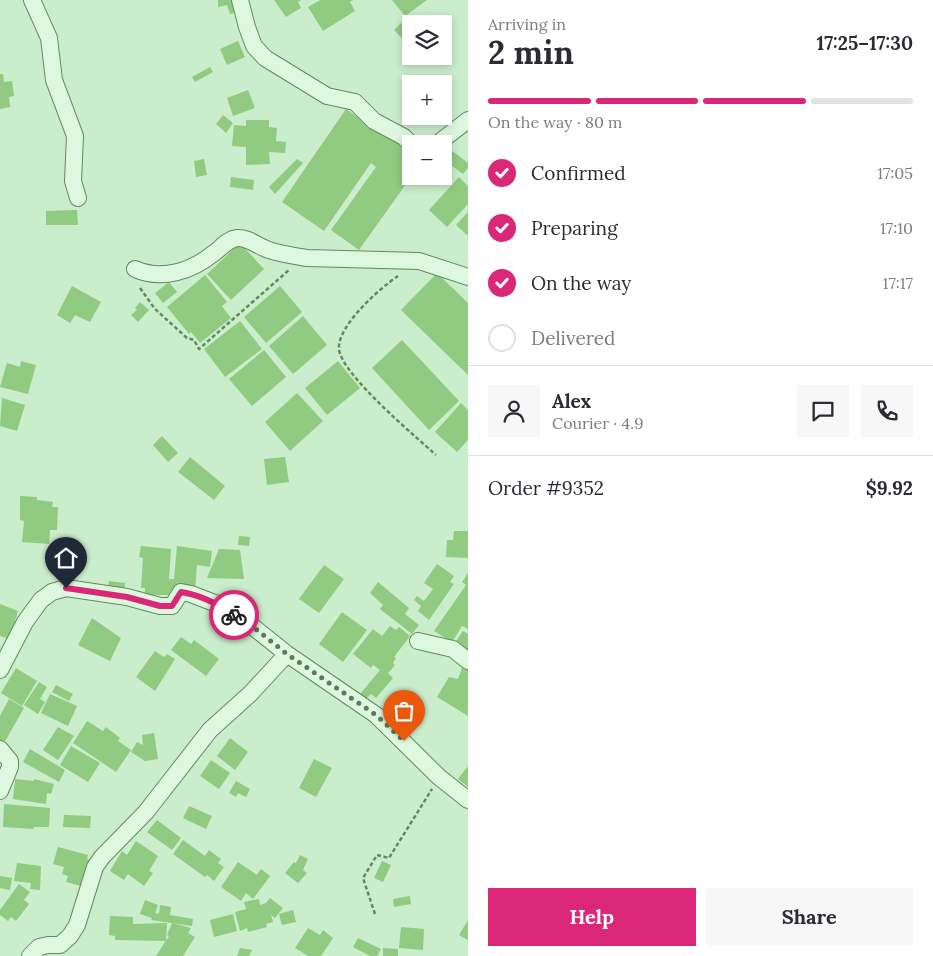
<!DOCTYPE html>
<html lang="en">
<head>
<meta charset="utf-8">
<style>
  :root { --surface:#fff; --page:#f7f7f7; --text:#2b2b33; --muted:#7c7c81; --line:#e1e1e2; --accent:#db2777 }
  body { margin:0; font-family:Lora,serif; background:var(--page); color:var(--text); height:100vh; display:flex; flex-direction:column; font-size:19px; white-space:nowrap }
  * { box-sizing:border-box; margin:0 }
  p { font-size:16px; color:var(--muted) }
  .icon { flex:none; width:28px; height:28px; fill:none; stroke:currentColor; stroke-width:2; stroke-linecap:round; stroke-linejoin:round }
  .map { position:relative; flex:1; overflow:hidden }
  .details { display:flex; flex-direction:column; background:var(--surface); width:465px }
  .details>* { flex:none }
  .tools { position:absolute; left:402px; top:15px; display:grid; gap:10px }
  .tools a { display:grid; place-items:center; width:50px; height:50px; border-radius:0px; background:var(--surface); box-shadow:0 2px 8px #0003; font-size:25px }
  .pin { position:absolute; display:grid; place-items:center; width:42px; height:42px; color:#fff; margin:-51px -21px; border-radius:50% 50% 50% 0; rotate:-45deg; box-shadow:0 0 5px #0007 }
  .pin .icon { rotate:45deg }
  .courier { position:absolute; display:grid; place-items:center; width:50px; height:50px; margin:-25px; border:4px solid #db2777; border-radius:50%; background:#fff; color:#222; box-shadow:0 1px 6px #0007 }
  .headline em { font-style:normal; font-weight:700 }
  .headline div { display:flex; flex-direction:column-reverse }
  .headline { display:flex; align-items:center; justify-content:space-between; height:85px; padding:0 20px }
  h1 { font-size:32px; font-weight:700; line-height:38px }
  .bar { display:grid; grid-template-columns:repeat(4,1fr); gap:8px 5px; align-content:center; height:60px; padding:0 20px }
  .bar i { height:6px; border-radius:4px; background:var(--line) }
  .bar .active { background:var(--accent) }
  .bar p { grid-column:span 4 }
  .line { display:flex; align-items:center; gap:12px; padding:0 20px; border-top:1px solid var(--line) }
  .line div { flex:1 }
  .round { display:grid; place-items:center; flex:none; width:52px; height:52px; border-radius:0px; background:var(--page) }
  ol { padding:0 20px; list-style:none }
  li { display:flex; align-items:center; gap:15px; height:55px }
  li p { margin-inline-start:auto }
  li .icon { padding:5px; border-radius:50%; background:var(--accent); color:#fff; stroke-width:4 }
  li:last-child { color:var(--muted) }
  li i { width:28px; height:28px; border:2px solid var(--line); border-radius:50% }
  .cta { display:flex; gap:10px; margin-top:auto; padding:10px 20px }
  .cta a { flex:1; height:58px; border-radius:0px; background:var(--accent); color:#fff; font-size:20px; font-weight:700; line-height:58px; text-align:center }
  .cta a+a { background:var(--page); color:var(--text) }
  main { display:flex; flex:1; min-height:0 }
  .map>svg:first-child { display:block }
  .building { fill:#91ca81 }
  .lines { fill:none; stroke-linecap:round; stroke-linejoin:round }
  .minor-casing { stroke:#638a5e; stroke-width:18 }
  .path { stroke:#638a5e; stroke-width:2.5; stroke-dasharray:4 2.5; stroke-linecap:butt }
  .minor { stroke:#ddf8df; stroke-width:16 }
  .done { stroke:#5f795d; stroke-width:5; stroke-dasharray:0 9 }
  .route { stroke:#db2777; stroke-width:6 }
</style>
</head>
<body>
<main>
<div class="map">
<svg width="468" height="956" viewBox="0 0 468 956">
  <rect width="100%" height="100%" fill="#caedcc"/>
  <path class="building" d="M218 0H237L240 12 230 14 227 5 218 7Z
    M274 0H301L298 2 301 8 286 17Z
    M320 0H353L350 2 355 11 323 31 308 7Z
    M392 0H427L405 16Z
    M408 16 416 24H411V48L394 30Z
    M238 41 245 57 227 65 220 49Z
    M210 67 213 72 195 82 192 77Z
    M0 74H3L4 82 12 81 14 96 9 97 10 107 0 109Z
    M248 90 255 108 233 116 227 98Z
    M346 109 375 129 377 126 411 154V177L359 250 331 230 376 167 371 163 324 231 282 202Z
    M223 115 233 123 226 133 216 124Z
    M246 120H269V127L277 128 276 141 286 142 285 153 269 152 270 164 246 165V147L232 146 234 125 246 126Z
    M451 150 468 163V168L463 174 444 160Z
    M204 159 207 175 196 177 194 161Z
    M297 159 303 163 275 194 269 187Z
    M231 177 254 180 253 190 230 187Z
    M459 177 468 186V204L447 227 429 210Z
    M77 210 78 225H46V211Z
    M468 212V236L456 225Z
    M240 243 264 269 231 300 207 274Z
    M437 273 468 303V375L401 310Z
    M205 275 227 302 222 306 231 318 200 343 191 332 189 334 167 307Z
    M169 282 177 292 163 303 155 293Z
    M72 286 101 302 90 322 75 315 70 323 57 315Z
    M280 286 302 312 266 343 244 317Z
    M140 302 149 310 138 322 131 315 137 310 135 308Z
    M303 316 327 345 293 374 269 346Z
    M240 321 262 349 225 377 204 349Z
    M402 340 459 401 429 430 372 368Z
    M264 350 286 377 252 406 229 379Z
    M21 361 36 365 28 394 0 387 7 363 20 367Z
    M338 361 360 388 327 415 305 388Z
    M297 393 323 421 290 451 265 422Z
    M2 398 25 405 17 431 0 426Z
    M461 403 468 410V440L457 452 435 432Z
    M162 436 178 453 168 462 153 445Z
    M190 457 225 486 214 500 178 472Z
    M285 457 289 482 267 485 264 459Z
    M20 496 37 497V500L53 502 52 507H58L57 530H50L49 544 22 542 24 521 20 520Z
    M454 531H468V558L446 557 447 540H453Z
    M239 536 250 537 249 546 238 545Z
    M141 546 171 549 169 579H174L177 546 212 551 210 567 197 565 195 590 173 588V595H145V588H141L143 558 139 557Z
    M219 549 240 550 244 579 207 578Z
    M437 564 454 576 450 582 454 584 429 620 418 611 421 606 414 600 417 596 424 601 433 589 424 583Z
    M324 565 344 579 319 613 299 599Z
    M468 573V629L462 626 452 642 434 631 466 585 462 582Z
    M109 581 125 583 124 594 107 592Z
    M378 582 409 608 405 614 419 625 412 634 380 609 383 605 370 593Z
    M0 604 18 611 15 621 19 622 13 640 0 636Z
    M342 612 367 630 343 662 319 644Z
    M92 618 121 638 110 661 78 645Z
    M390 626 396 630 399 627 410 636 394 657 396 658 393 663 395 665 388 673 393 678 376 698 371 694 366 699 360 694 380 670 373 665 371 668 353 654 373 629 382 636Z
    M463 631 468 634V653L454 644Z
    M181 637 191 644 194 640 219 659 206 676 171 650Z
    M155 651 164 657 167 654 175 659 155 691 136 677Z
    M16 668 37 681 22 706 1 693Z
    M462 668 468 670V716L437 697 449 677 458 679Z
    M39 682 47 687 40 699 45 702 38 714 24 705Z
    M56 685 73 694 69 701 52 692Z
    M50 694 77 706 68 726 41 713Z
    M9 699 24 708 3 745 0 743V716Z
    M87 721 103 731 106 727 120 738 118 741 131 750 116 772 73 743Z
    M58 727 74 736 58 760 43 750Z
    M154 733 158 759 145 761 131 752 137 742 143 745 142 735Z
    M230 738 248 752 235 770 217 756Z
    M71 746 100 763 88 782 60 765Z
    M30 749 65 770 59 782 23 762Z
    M314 759 332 768 316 797 299 788Z
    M211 760 230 773 219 789 200 776Z
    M468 766V787L458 779Z
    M15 779 34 781V779L54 784 51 794 47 793 46 804 13 799Z
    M236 781 250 789 246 797 238 793 236 797 229 793Z
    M4 804 50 808 49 827H34L33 829 3 827Z
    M189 806 212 816 206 829 183 818Z
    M64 815 91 816 90 828 63 827Z
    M157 820 181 838 172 850 147 832Z
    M183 840 205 856 209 850 221 859 218 863 224 867 214 881 207 875 205 877 173 854Z
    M136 841 158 856 149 871 153 873 144 886 128 874 124 880 110 871 122 851 127 855Z
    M58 847 88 855 87 859 93 861 85 887 66 882 68 876 62 874 64 867 53 864Z
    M300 855 308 859 303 870 307 873 298 883 285 873 294 862 296 863Z
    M382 861 391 865 383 882 374 878Z
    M238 862 257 875 261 869 270 876 253 899 246 893 241 901 221 887Z
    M17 863 41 866 40 890 30 889 31 883 14 881Z
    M0 876 12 878 10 890 0 888Z
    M19 884 30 892 24 900 29 904 16 921 11 917 8 921 0 915V910Z
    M410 896 411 904 394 907 393 899Z
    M270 898 283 908 275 918 271 915 273 922 266 924 267 927 248 932 247 928 240 931 235 912 246 909 244 902 259 899 260 905 266 903Z
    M145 900 158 905 155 913 159 914 160 905 171 907 170 915 193 919 192 926 151 920 152 918 140 914Z
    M293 910 296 922 282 925 279 914Z
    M233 914 237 931 214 937 210 920Z
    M110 916 133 917V924L167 923 166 941 115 940V936L109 935Z
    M468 920V940L459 935Z
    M172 923 191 928 188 933 195 937 183 956H156L169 936 167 935Z
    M401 927 424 929 423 950 399 948Z
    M308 928 320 935 323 930 333 938 321 956H308L295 948Z
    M358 938 381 949 377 956H370L353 947Z
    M240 948 252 950 249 956H237Z
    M383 948 398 949V956H383Z"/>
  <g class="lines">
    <defs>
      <path id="minor" d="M32 0 49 38 54 80 75 136 73 181 78 198
        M240 0 247 27 254 46 265 58 327 96 355 102 374 121 404 137 411 144
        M437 144 468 120
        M135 269C162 281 192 271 214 253 221 248 228 239 237 238 248 237 259 247 269 250 281 254 294 256 307 258L419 261 468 277
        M418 641 453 649 468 661
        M0 670 25 622 41 600 52 592 66 588 127 597 160 606H172L181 592 191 594 217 604 252 626 287 654 376 715 439 777 468 800
        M0 749 10 761V767L0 791
        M30 956 39 947 48 945H60L70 936 77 925 95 867 102 857 146 812 210 730 250 694 287 654"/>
    </defs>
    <use href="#minor" class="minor-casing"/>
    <path class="path" d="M398 276C380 288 337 326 339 349 341 374 415 436 436 455
      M140 288 155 309 187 338 194 340 199 349 289 270
      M375 914 363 878 377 855 389 858 432 789"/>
    <use href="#minor" class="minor"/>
  </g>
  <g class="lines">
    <path class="done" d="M234 615 252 626 287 654 376 715 404 741"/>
    <path class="route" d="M66 588 127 597 160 606H172L181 592C201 595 218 604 234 615"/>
  </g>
</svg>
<div class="tools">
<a><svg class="icon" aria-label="layers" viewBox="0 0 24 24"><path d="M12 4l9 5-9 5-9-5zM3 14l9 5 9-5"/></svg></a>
<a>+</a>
<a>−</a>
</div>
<div class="pin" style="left:404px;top:741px;background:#ea580c"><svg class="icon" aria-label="bag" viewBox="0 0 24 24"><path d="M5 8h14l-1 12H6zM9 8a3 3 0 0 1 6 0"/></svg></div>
<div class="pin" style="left:66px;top:588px;background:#1f2937"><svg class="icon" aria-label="home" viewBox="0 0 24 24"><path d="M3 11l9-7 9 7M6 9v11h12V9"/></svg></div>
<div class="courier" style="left:234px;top:615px"><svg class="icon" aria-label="bike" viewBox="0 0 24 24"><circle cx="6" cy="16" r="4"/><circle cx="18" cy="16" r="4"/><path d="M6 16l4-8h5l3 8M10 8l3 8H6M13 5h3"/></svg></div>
</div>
<section class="details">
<div class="headline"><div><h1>2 min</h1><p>Arriving in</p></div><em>17:25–17:30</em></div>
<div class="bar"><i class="active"></i><i class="active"></i><i class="active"></i><i></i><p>On the way · 80 m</p></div>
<ol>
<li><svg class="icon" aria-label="check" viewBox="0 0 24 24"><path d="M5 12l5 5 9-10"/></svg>Confirmed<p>17:05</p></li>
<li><svg class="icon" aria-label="check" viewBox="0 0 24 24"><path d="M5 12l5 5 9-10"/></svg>Preparing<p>17:10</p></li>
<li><svg class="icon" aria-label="check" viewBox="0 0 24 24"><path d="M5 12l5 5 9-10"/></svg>On the way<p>17:17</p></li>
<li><i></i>Delivered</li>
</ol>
<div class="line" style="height:90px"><a class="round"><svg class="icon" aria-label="person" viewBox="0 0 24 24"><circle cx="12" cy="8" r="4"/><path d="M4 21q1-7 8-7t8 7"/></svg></a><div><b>Alex</b><p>Courier · 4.9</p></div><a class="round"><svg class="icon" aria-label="chat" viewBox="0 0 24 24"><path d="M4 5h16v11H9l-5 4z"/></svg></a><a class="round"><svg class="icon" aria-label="phone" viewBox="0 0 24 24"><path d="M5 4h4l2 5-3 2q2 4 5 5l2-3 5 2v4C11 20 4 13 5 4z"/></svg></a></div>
<div class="line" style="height:65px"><div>Order #9352</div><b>$9.92</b></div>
<div class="cta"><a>Help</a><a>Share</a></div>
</section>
</main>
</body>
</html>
